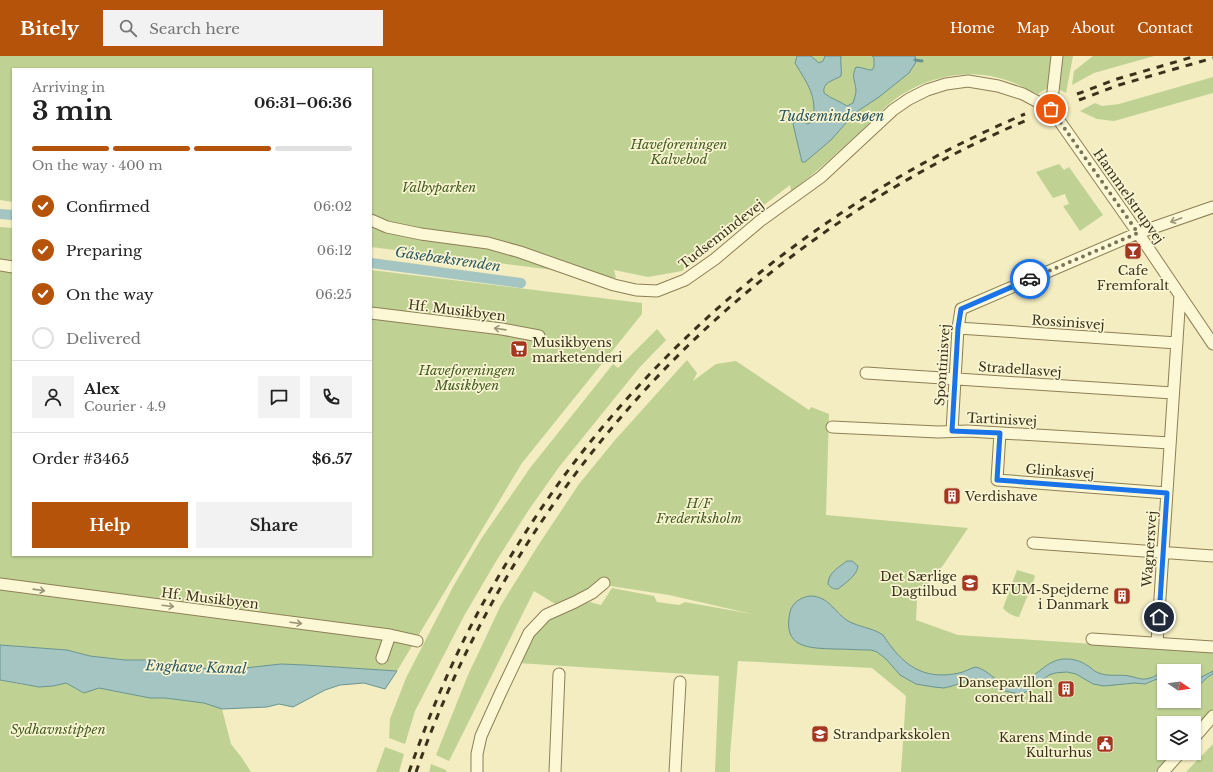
<!DOCTYPE html>
<html lang="en">
<head>
<meta charset="utf-8">
<style>
  :root { --surface:#fff; --page:#f2f2f2; --text:#222; --muted:#767676; --line:#e0e0e0; --accent:#b45309 }
  body { margin:0; font-family:"Libre Baskerville",serif; background:var(--page); color:var(--text); height:100vh; display:flex; flex-direction:column; font-size:15px; white-space:nowrap }
  * { box-sizing:border-box; margin:0 }
  p { font-size:13px; color:var(--muted) }
  .icon { flex:none; width:22px; height:22px; fill:none; stroke:currentColor; stroke-width:2; stroke-linecap:round; stroke-linejoin:round }
  .map { position:relative; flex:1; overflow:hidden }
  .sheet { position:absolute; left:12px; top:12px; width:360px; height:488px; display:flex; flex-direction:column; background:var(--surface); border-radius:0px; box-shadow:0 1px 3px #0004 }
  .sheet>* { flex:none }
  .needle { width:26px; rotate:103deg }
  .fabs { position:absolute; left:1157px; top:608px; display:grid; gap:8px }
  .fabs a { display:grid; place-items:center; width:44px; height:44px; border-radius:0px; background:var(--surface); box-shadow:0 1px 3px #0004; font-size:20px }
  .pin { position:absolute; display:grid; place-items:center; width:34px; height:34px; color:#fff; margin:-17px; border:2px solid #fff; border-radius:50%; box-shadow:0 1px 4px #0007 }
  .courier { position:absolute; display:grid; place-items:center; width:40px; height:40px; margin:-20px; border:3px solid #1a73e8; border-radius:50%; background:#fff; color:#222; box-shadow:0 1px 5px #0007 }
  .overview em { font-style:normal; font-weight:700 }
  .overview div { display:flex; flex-direction:column-reverse }
  .overview { display:flex; align-items:center; justify-content:space-between; height:68px; padding:0 20px }
  h1 { font-size:26px; font-weight:700; line-height:30px }
  .bar { display:grid; grid-template-columns:repeat(4,1fr); gap:6px 4px; align-content:center; height:48px; padding:0 20px }
  .bar i { height:5px; border-radius:3px; background:var(--line) }
  .bar .current { background:var(--accent) }
  .bar p { grid-column:span 4 }
  .line { display:flex; align-items:center; gap:10px; padding:0 20px; border-top:1px solid var(--line) }
  .line div { flex:1 }
  .round { display:grid; place-items:center; flex:none; width:42px; height:42px; border-radius:0px; background:var(--page) }
  ol { padding:0 20px; list-style:none }
  li { display:flex; align-items:center; gap:12px; height:44px }
  li p { margin-inline-start:auto }
  li .icon { padding:4px; border-radius:50%; background:var(--accent); color:#fff; stroke-width:4 }
  li:last-child { color:var(--muted) }
  li i { width:22px; height:22px; border:2px solid var(--line); border-radius:50% }
  .button { display:flex; gap:8px; margin-top:auto; padding:8px 20px }
  .button a { flex:1; height:46px; border-radius:0px; background:var(--accent); color:#fff; font-size:16px; font-weight:700; line-height:46px; text-align:center }
  .button a+a { background:var(--page); color:var(--text) }
  header { display:flex; align-items:center; gap:24px; box-sizing:border-box; height:56px; padding:0 20px; background:var(--accent); color:#fff }
  header strong { font-size:19px }
  nav { display:flex; gap:22px; margin-inline-start:auto; font-size:14px }
  .search { width:280px; height:36px; background:var(--page); display:flex; align-items:center; gap:10px; box-sizing:border-box; padding:0 14px; border-radius:0px; color:var(--muted); font-size:15px }
  .map>svg:first-child { display:block }
  .green { fill:#bfd294; fill-rule:evenodd }
  .water { fill:#a4c5c1; stroke:#6a9491 }
  .lines { fill:none; stroke-linecap:round; stroke-linejoin:round }
  .stream { stroke:#6a9491; stroke-width:3 }
  .canal { stroke:#a4c5c1; stroke-width:10 }
  .street-casing { stroke:#8e7f56; stroke-width:13 }
  .street { stroke:#fcf8d5; stroke-width:11 }
  .rail { stroke:#3c321c; stroke-width:3; stroke-dasharray:7 7; stroke-linecap:butt }
  .oneway { stroke:#9c9578 }
  .done { stroke:#7c7356; stroke-width:4; stroke-dasharray:0 7.2 }
  .route { stroke:#1a73e8; stroke-width:5 }
  .labels { text-anchor:middle; stroke-width:3.5; stroke-linejoin:round; paint-order:stroke }
  .park-label { font-size:13px; font-style:italic; fill:#425b21; stroke:#f9f5d2 }
  .street-label { font-size:13px; fill:#3c321c; stroke:#f9f5d2 }
  .poi-label { font-size:13px; fill:#3c321c; stroke:#f9f5d2; text-anchor:end }
  .water-label { font-size:14px; font-style:italic; fill:#2a575e; stroke:#f9f5d2 }
</style>
</head>
<body>
<header>
<strong>Bitely</strong>
<div class="search"><svg class="icon" aria-label="search" viewBox="0 0 24 24"><circle cx="10" cy="10" r="6"/><path d="M15 15l6 6"/></svg>Search here</div>
<nav><a>Home</a><a>Map</a><a>About</a><a>Contact</a></nav>
</header>
<div class="map">
<svg width="1213" height="716" viewBox="0 0 1213 716">
  <rect width="100%" height="100%" fill="#f3edc1"/>
  <path class="green" d="M0 0H1073L1066 37C1056 31 1047 30 1038 38 1024 31 1010 24 995 21 961 13 922 23 894 44 882 53 872 65 861 75 838 96 816 117 791 135L790 129 708 192 682 215 648 221 614 214 616 222 371 191V13H13V146L0 144Z
    M1093 0H1154L1094 17 1072 29 1074 15Z
    M1213 21V37L1114 65 1097 63 1080 55 1095 47 1102 50 1119 48Z
    M1059 108 1064 114 1069 111 1103 159 1080 175 1063 150 1069 148 1065 138 1053 142 1036 116Z
    M0 171 13 172V499H371V214L642 247V258L522 407 397 615 305 609 281 608 236 613 193 612 147 604H125L90 600 67 594 0 589Z
    M657 273 666 284 639 312 559 411 528 455 495 507 464 560 415 655 405 688 389 682 390 663 406 622 454 529 481 483 530 412 613 308 618 312Z
    M687 304 697 317 693 325 716 308 736 305 809 354 811 351 829 358 826 459 968 472 944 508 917 544 916 564 958 579 1213 596V655L1194 675V667H1164V697H1174L1156 716H901L906 640 872 612 738 605 730 699V716H715L719 620 517 607 537 574 551 561 580 550 557 549 534 535 449 705 436 699 468 619 501 549 539 488 579 428 615 384ZM604 529 669 539 752 558 685 546 679 549 657 546 654 540 612 532 601 549 590 546 586 548ZM1164 615H1194V645H1164Z
    M1017 514 1034 519 1035 521 1019 561C1014 561 1006 556 1003 552Z
    M0 624C26 630 40 633 66 627L84 637 99 632 150 642H165L204 647 222 653 231 688 242 702 251 716H0Z
    M1213 688V716H1186Z
    M385 691 404 698 399 716H376Z
    M431 708 446 714 447 716H429Z"/>
  <path class="water" d="M797 0H811L819 7 823 5 825 0H841C840 7 842 13 841 20 833 25 822 26 824 37 831 43 840 45 847 50L853 47C854 43 856 39 856 34 855 24 851 21 856 11 862 11 866 14 872 14L874 11V2L872 0H915L916 6 909 17 879 41 855 57 831 84 805 106H802L793 68 795 65C801 62 803 63 807 68L813 66C817 39 808 29 795 7Z
    M847 505H852L858 510C857 520 845 527 838 533 833 533 831 532 828 528 828 517 839 511 847 505Z
    M810 540C829 540 834 556 848 565 859 571 873 572 883 579 902 608 922 625 959 617 965 616 970 612 976 611 988 614 995 625 1005 628 1031 634 1042 602 1066 603 1076 603 1083 606 1091 612 1093 614 1096 616 1099 617 1108 621 1119 618 1129 620 1136 621 1142 625 1150 622 1155 621 1159 617 1164 616V620L1145 628 1135 627 1104 630 1093 628 1076 618 1067 616 1055 617 1049 619 1032 633 1026 636 1019 638 1000 634 992 631 985 625 976 623 964 626 952 630 944 632 934 631 916 628 907 623 900 619 886 603 877 596 871 594C858 594 846 593 834 593 808 592 782 592 790 556 792 547 801 541 810 540Z
    M0 589 67 594 90 600 125 604H147L193 612 236 613 281 608 305 609 397 615 385 633 364 627 340 629 325 634 293 651 279 648 267 651 222 653 204 647 165 642H150L99 632 84 637 66 627 53 630 39 631 0 624Z
    M1213 615V618C1205 621 1202 629 1194 632V625Z"/>
  <g class="lines">
    <path class="stream" d="M915 4 922 5"/>
    <path class="canal" d="M0 158 13 159
      M371 207 521 227"/>
    <defs>
      <path id="street" d="M1057 0 1051 53 1138 177 1213 288
        M371 164 387 171 421 178 488 187 520 196 614 229 636 234 657 235 685 224 715 203 760 165 821 121 893 54 909 43 927 34 946 28 968 25 998 30 1023 38 1051 53
        M0 209 13 211
        M371 257 502 273 539 280
        M958 272 1177 287
        M866 317 1173 337
        M832 371 938 376 968 375 1170 387
        M952 375 958 272 961 253 1138 177 1213 151
        M1000 377 997 424 1167 437
        M1033 487 1213 500
        M0 528 390 579 417 585
        M1092 583 1213 591
        M1157 587 1180 239
        M382 602 390 579
        M1194 682 1213 660
        M477 716V698L481 680 500 638 529 577 546 559 575 546 592 537 604 527
        M555 716 559 618
        M675 716 680 626
        M1163 716 1180 697"/>
    </defs>
    <use href="#street" class="street-casing"/>
    <use href="#street" class="street"/>
    <path class="rail" d="M1077 38 1117 23 1196 0
      M1079 44 1119 29 1213 2
      M409 716C429 659 453 602 482 549 507 505 534 461 564 420 682 261 843 135 1025 58
      M416 716C520 422 740 186 1027 64"/>
  </g>
  <defs><path id="oneway-shaft" d="M-6 0H5M1.5-3L5.5 0L1.5 3" fill="none" stroke-width="1.6" stroke-linecap="round" stroke-linejoin="round"/></defs>
  <g class="oneway">
    <use href="#oneway-shaft" transform="translate(1176 164) rotate(160)"/>
    <use href="#oneway-shaft" transform="translate(500 273) rotate(-172)"/>
    <use href="#oneway-shaft" transform="translate(39 534) rotate(8)"/>
    <use href="#oneway-shaft" transform="translate(168 550) rotate(7)"/>
    <use href="#oneway-shaft" transform="translate(296 567) rotate(7)"/>
  </g>
  <g class="lines">
    <path class="done" d="M1030 223 1138 177 1051 53"/>
    <path class="route" d="M1030 223 961 253 958 272 952 375 1000 377 997 424 1167 437 1159 561"/>
  </g>
  <defs>
    <symbol id="bar-square" viewBox="-11 -11 22 22"><rect x="-9" y="-9" width="18" height="18" rx="4" fill="#a43720" stroke="#f9f5d2"/><path d="M-6-5H6L.8 .8V4.5H3.5V6h-7V4.5H-.8V.8Z" fill="#fff"/></symbol>
    <symbol id="supermarket-square" viewBox="-11 -11 22 22"><rect x="-9" y="-9" width="18" height="18" rx="4" fill="#a43720" stroke="#f9f5d2"/><path d="M-6-5.5h2.5l.6 2H6L4.5 2H-2.5L-4.4-4H-6ZM-1.5 3.2a1.3 1.3 0 1 0 .1 0ZM3 3.2a1.3 1.3 0 1 0 .1 0Z" fill="#fff"/></symbol>
    <symbol id="building-square" viewBox="-11 -11 22 22"><rect x="-9" y="-9" width="18" height="18" rx="4" fill="#a43720" stroke="#f9f5d2"/><path d="M-4-6H4V6H1V3H-1V6H-4ZM-2.5-4.3h1.7v1.8h-1.7ZM.8-4.3h1.7v1.8H.8ZM-2.5-1h1.7V.8h-1.7ZM.8-1h1.7V.8H.8Z" fill="#fff"/></symbol>
    <symbol id="school-square" viewBox="-11 -11 22 22"><rect x="-9" y="-9" width="18" height="18" rx="4" fill="#a43720" stroke="#f9f5d2"/><path d="M0-5L7-2L0 1L-7-2ZM-4 1L0 2.5L4 1V4Q0 6-4 4Z" fill="#fff"/></symbol>
    <symbol id="civic-square" viewBox="-11 -11 22 22"><rect x="-9" y="-9" width="18" height="18" rx="4" fill="#a43720" stroke="#f9f5d2"/><path d="M-.6-6.5H3V-4.5H.6V-3L4-1V1h2V6H-6V1h2V-1L-.6-3ZM-1.2 2.5V6h2.4V2.5Z" fill="#fff"/></symbol>
  </defs>
  <g fill-rule="evenodd">
    <use href="#bar-square" x="1123" y="185" width="20" height="20"/>
    <use href="#supermarket-square" x="509" y="283" width="20" height="20"/>
    <use href="#building-square" x="942" y="430" width="20" height="20"/>
    <use href="#school-square" x="960" y="517" width="20" height="20"/>
    <use href="#building-square" x="1112" y="530" width="20" height="20"/>
    <use href="#building-square" x="1056" y="623" width="20" height="20"/>
    <use href="#school-square" x="810" y="668" width="20" height="20"/>
    <use href="#civic-square" x="1095" y="678" width="20" height="20"/>
  </g>
  <g class="labels">
    <g class="park-label">
      <text x="679" y="93">Haveforeningen<tspan x="679" dy="15">Kalvebod</tspan></text>
      <text x="439" y="136">Valbyparken</text>
      <text x="467" y="319">Haveforeningen<tspan x="467" dy="15">Musikbyen</tspan></text>
      <text x="699" y="452">H/F<tspan x="699" dy="15">Frederiksholm</tspan></text>
      <text x="58" y="678">Sydhavnstippen</text>
    </g>
    <g class="street-label">
      <text transform="translate(1129 140) rotate(55)" y="5">Hammelstrupvej</text>
      <text transform="translate(721 178) rotate(-38)" y="5">Tudsemindevej</text>
      <text transform="translate(457 254) rotate(7)" y="5">Hf. Musikbyen</text>
      <text transform="translate(1068 266) rotate(4)" y="5">Rossinisvej</text>
      <text transform="translate(942 309) rotate(-86)" y="5">Spontinisvej</text>
      <text transform="translate(1020 313) rotate(4)" y="5">Stradellasvej</text>
      <text transform="translate(1002 363) rotate(3)" y="5">Tartinisvej</text>
      <text transform="translate(1060 415) rotate(4)" y="5">Glinkasvej</text>
      <text transform="translate(1149 493) rotate(-86)" y="5">Wagnersvej</text>
      <text transform="translate(210 542) rotate(7)" y="5">Hf. Musikbyen</text>
    </g>
    <g class="poi-label">
      <text x="1133" y="219" text-anchor="middle">Cafe<tspan x="1133" dy="15">Fremforalt</tspan></text>
      <text x="532" y="291" text-anchor="start">Musikbyens<tspan x="532" dy="15">marketenderi</tspan></text>
      <text x="965" y="445" text-anchor="start">Verdishave</text>
      <text x="957" y="525">Det Særlige<tspan x="957" dy="15">Dagtilbud</tspan></text>
      <text x="1109" y="538">KFUM-Spejderne<tspan x="1109" dy="15">i Danmark</tspan></text>
      <text x="1053" y="631">Dansepavillon<tspan x="1053" dy="15">concert hall</tspan></text>
      <text x="833" y="683" text-anchor="start">Strandparkskolen</text>
      <text x="1092" y="686">Karens Minde<tspan x="1092" dy="15">Kulturhus</tspan></text>
    </g>
    <g class="water-label">
      <text x="831" y="65">Tudsemindesøen</text>
      <text transform="translate(448 203) rotate(8)" y="5">Gåsebæksrenden</text>
      <text transform="translate(196 611) rotate(2)" y="5">Enghave Kanal</text>
    </g>
  </g>
</svg>
<div class="fabs">
<a><svg class="needle" viewBox="-14 -14 28 28"><path d="M0-13l5 13h-10z" fill="#e53935"/><path d="M0 13l5-13h-10z" fill="#767676"/></svg></a>
<a><svg class="icon" aria-label="layers" viewBox="0 0 24 24"><path d="M12 4l9 5-9 5-9-5zM3 14l9 5 9-5"/></svg></a>
</div>
<div class="pin" style="left:1051px;top:53px;background:#ea580c"><svg class="icon" aria-label="bag" viewBox="0 0 24 24"><path d="M5 8h14l-1 12H6zM9 8a3 3 0 0 1 6 0"/></svg></div>
<div class="pin" style="left:1159px;top:561px;background:#1f2937"><svg class="icon" aria-label="home" viewBox="0 0 24 24"><path d="M3 11l9-7 9 7M6 9v11h12V9"/></svg></div>
<div class="courier" style="left:1030px;top:223px"><svg class="icon" aria-label="car" viewBox="0 0 24 24"><path d="M5 17H2v-5l4-1 3-4h7l3 4 3 1v5h-3M9 17h6M6 11h13"/><circle cx="7" cy="17" r="2"/><circle cx="17" cy="17" r="2"/></svg></div>
<section class="sheet">
<div class="overview"><div><h1>3 min</h1><p>Arriving in</p></div><em>06:31–06:36</em></div>
<div class="bar"><i class="current"></i><i class="current"></i><i class="current"></i><i></i><p>On the way · 400 m</p></div>
<ol>
<li><svg class="icon" aria-label="check" viewBox="0 0 24 24"><path d="M5 12l5 5 9-10"/></svg>Confirmed<p>06:02</p></li>
<li><svg class="icon" aria-label="check" viewBox="0 0 24 24"><path d="M5 12l5 5 9-10"/></svg>Preparing<p>06:12</p></li>
<li><svg class="icon" aria-label="check" viewBox="0 0 24 24"><path d="M5 12l5 5 9-10"/></svg>On the way<p>06:25</p></li>
<li><i></i>Delivered</li>
</ol>
<div class="line" style="height:72px"><a class="round"><svg class="icon" aria-label="person" viewBox="0 0 24 24"><circle cx="12" cy="8" r="4"/><path d="M4 21q1-7 8-7t8 7"/></svg></a><div><b>Alex</b><p>Courier · 4.9</p></div><a class="round"><svg class="icon" aria-label="chat" viewBox="0 0 24 24"><path d="M4 5h16v11H9l-5 4z"/></svg></a><a class="round"><svg class="icon" aria-label="phone" viewBox="0 0 24 24"><path d="M5 4h4l2 5-3 2q2 4 5 5l2-3 5 2v4C11 20 4 13 5 4z"/></svg></a></div>
<div class="line" style="height:52px"><div>Order #3465</div><b>$6.57</b></div>
<div class="button"><a>Help</a><a>Share</a></div>
</section>
</div>
</body>
</html>
